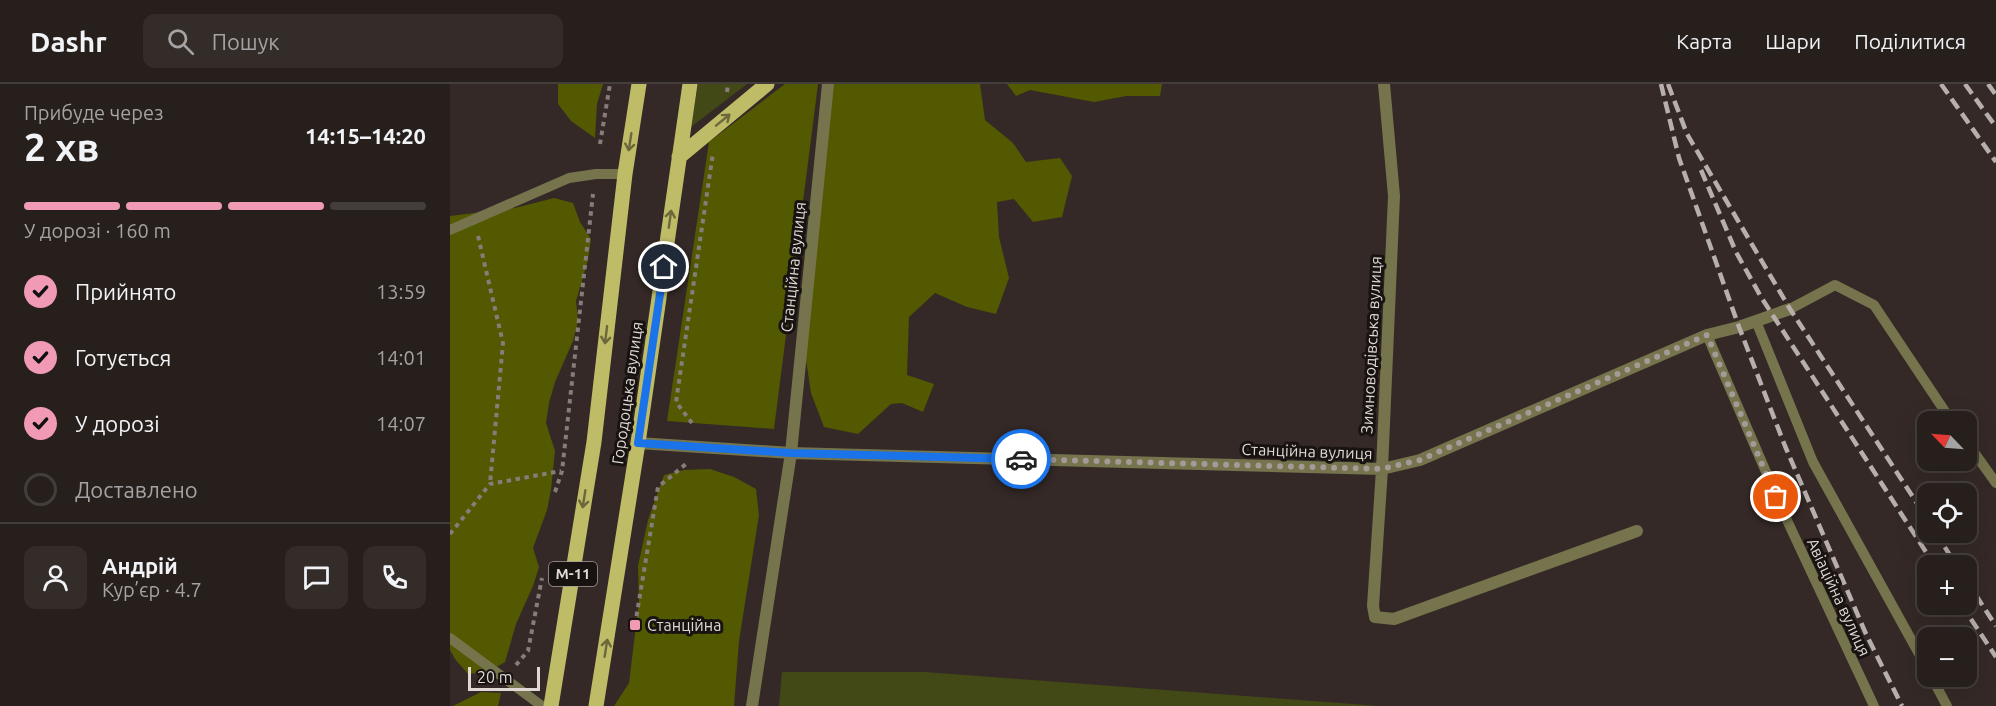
<!DOCTYPE html>
<html lang="uk">
<head>
<meta charset="utf-8">
<style>
  :root { --surface:#271f1c; --page:#332c29; --text:#f1f3f6; --muted:#a4a2a3; --line:#433d3b; --accent:#f09ab6 }
  body { margin:0; font-family:Ubuntu,sans-serif; background:var(--page); color:var(--text); height:100vh; display:flex; flex-direction:column; font-size:22px; white-space:nowrap }
  * { box-sizing:border-box; margin:0 }
  p { font-size:20px; color:var(--muted) }
  .icon { flex:none; width:33px; height:33px; fill:none; stroke:currentColor; stroke-width:2; stroke-linecap:round; stroke-linejoin:round }
  .map { position:relative; flex:1; overflow:hidden }
  .drawer { display:flex; flex-direction:column; background:var(--surface); width:450px }
  .drawer>* { flex:none }
  .needle { width:39px; rotate:295deg }
  .controls { position:absolute; left:1467px; top:327px; display:grid; gap:12px }
  .controls a { display:grid; place-items:center; width:60px; height:60px; border-radius:12px; background:var(--surface); box-shadow:0 6px 24px #0002,0 0 0 2px var(--line); font-size:30px }
  .scale { position:absolute; left:18px; bottom:15px; width:72px; box-sizing:border-box; padding-left:6px; border:3px solid #dfd8d5; border-top:0; font-size:16px; line-height:21px; white-space:nowrap; color:#dfd8d5; -webkit-text-stroke:4px #181311; paint-order:stroke }
  .pin { position:absolute; display:grid; place-items:center; width:51px; height:51px; color:#fff; margin:-26px; border:3px solid #fff; border-radius:50%; box-shadow:0 2px 6px #0007 }
  .courier { position:absolute; display:grid; place-items:center; width:60px; height:60px; margin:-30px; border:4px solid #1a73e8; border-radius:50%; background:#fff; color:#222; box-shadow:0 2px 8px #0007 }
  .head em { font-style:normal; font-weight:700 }
  .head div { display:flex; flex-direction:column-reverse }
  .head { display:flex; align-items:center; justify-content:space-between; height:102px; padding:0 24px }
  h1 { font-size:39px; font-weight:700; line-height:45px }
  .bar { display:grid; grid-template-columns:repeat(4,1fr); gap:9px 6px; align-content:center; height:72px; padding:0 24px }
  .bar i { height:8px; border-radius:4px; background:var(--line) }
  .bar .current { background:var(--accent) }
  .bar p { grid-column:span 4 }
  .line { display:flex; align-items:center; gap:15px; padding:0 24px; border-top:2px solid var(--line) }
  .line div { flex:1 }
  .round { display:grid; place-items:center; flex:none; width:63px; height:63px; border-radius:12px; background:var(--page) }
  ol { padding:0 24px; list-style:none }
  li { display:flex; align-items:center; gap:18px; height:66px }
  li p { margin-inline-start:auto }
  li .icon { padding:6px; border-radius:50%; background:var(--accent); color:#111; stroke-width:4 }
  li:last-child { color:var(--muted) }
  li i { width:33px; height:33px; border:3px solid var(--line); border-radius:50% }
  header { display:flex; align-items:center; gap:36px; box-sizing:border-box; height:84px; padding:0 30px; background:var(--surface); border-bottom:2px solid var(--line) }
  header strong { font-size:28px }
  nav { display:flex; gap:33px; margin-inline-start:auto; font-size:21px }
  .search { width:420px; height:54px; background:var(--page); display:flex; align-items:center; gap:15px; box-sizing:border-box; padding:0 21px; border-radius:12px; color:var(--muted); font-size:22px }
  main { display:flex; flex:1; min-height:0 }
  .map>svg:first-child { display:block }
  .green { fill:#424816 }
  .forest { fill:#525900 }
  .lines { fill:none; stroke-linecap:round; stroke-linejoin:round }
  .path { stroke:#867d7a; stroke-width:4; stroke-dasharray:4.5 4.5; stroke-linecap:butt }
  .lane { stroke:#75744d; stroke-width:10 }
  .street { stroke:#75744d; stroke-width:12 }
  .primary { stroke:#bfbc67; stroke-width:15 }
  .rail { stroke:#b7afac; stroke-width:4.5; stroke-dasharray:12 6; stroke-linecap:butt }
  .oneway { stroke:#6c683c }
  .done { stroke:#a39b98; stroke-width:6; stroke-dasharray:0 10.8 }
  .route { stroke:#1a73e8; stroke-width:8 }
  .poi-dot { fill:#f09ab6; stroke:#181311; stroke-width:2 }
  .labels { text-anchor:middle; stroke-width:6; stroke-linejoin:round; paint-order:stroke }
  .shield { fill:#181311; stroke:#a39d9a; stroke-width:1.5 }
  .shield-label { font-size:15px; font-weight:bold; fill:#dfd8d5 }
  .street-label { font-size:16px; fill:#dfd8d5; stroke:#181311 }
  .poi-label { font-size:16px; fill:#dfd8d5; stroke:#181311; text-anchor:start }
</style>
</head>
<body>
<header>
<strong>Dashr</strong>
<div class="search"><svg class="icon" aria-label="search" viewBox="0 0 24 24"><circle cx="10" cy="10" r="6"/><path d="M15 15l6 6"/></svg>Пошук</div>
<nav><a>Карта</a><a>Шари</a><a>Поділитися</a></nav>
</header>
<main>
<section class="drawer">
<div class="head"><div><h1>2 хв</h1><p>Прибуде через</p></div><em>14:15–14:20</em></div>
<div class="bar"><i class="current"></i><i class="current"></i><i class="current"></i><i></i><p>У дорозі · 160 m</p></div>
<ol>
<li><svg class="icon" aria-label="check" viewBox="0 0 24 24"><path d="M5 12l5 5 9-10"/></svg>Прийнято<p>13:59</p></li>
<li><svg class="icon" aria-label="check" viewBox="0 0 24 24"><path d="M5 12l5 5 9-10"/></svg>Готується<p>14:01</p></li>
<li><svg class="icon" aria-label="check" viewBox="0 0 24 24"><path d="M5 12l5 5 9-10"/></svg>У дорозі<p>14:07</p></li>
<li><i></i>Доставлено</li>
</ol>
<div class="line" style="height:108px"><a class="round"><svg class="icon" aria-label="person" viewBox="0 0 24 24"><circle cx="12" cy="8" r="4"/><path d="M4 21q1-7 8-7t8 7"/></svg></a><div><b>Андрій</b><p>Кур’єр · 4.7</p></div><a class="round"><svg class="icon" aria-label="chat" viewBox="0 0 24 24"><path d="M4 5h16v11H9l-5 4z"/></svg></a><a class="round"><svg class="icon" aria-label="phone" viewBox="0 0 24 24"><path d="M5 4h4l2 5-3 2q2 4 5 5l2-3 5 2v4C11 20 4 13 5 4z"/></svg></a></div>
</section>
<div class="map">
<svg width="1546" height="622" viewBox="0 0 1546 622">
  <rect width="100%" height="100%" fill="#342926"/>
  <path class="green" d="M248 0H297L241 43Z
    M332 588H475L930 622H329Z"/>
  <path class="forest" d="M108 0H153L147 20 145 54 121 37 108 20Z
    M335 0H368L324 345 217 337 259 58Z
    M383 0H530L535 36 563 59 576 78 610 74 622 92 612 133 583 138 564 115 547 118 549 153 559 194 546 230 517 223 485 209 459 233 457 291 484 300 473 328 452 319 441 320 408 350 374 343 361 309 355 269Z
    M557 0H712L710 12H676L644 18 580 6 566 12Z
    M104 114 123 119 130 138 141 155 138 176 126 217 128 237 123 257 105 298 99 319 96 339 105 367 101 406 97 426 83 464 89 483 83 502 66 540 55 578 38 588 18 590 5 575 0 566V132L65 124Z
    M260 385 284 393 306 405 309 431 289 557 284 622H164L179 599 189 517 188 482 198 436 214 391 234 386Z
    M31 608 51 609 48 622H3Z"/>
  <g class="lines">
    <path class="path" d="M277 8 278 0
      M150 60 160 0
      M28 152 53 259 40 400
      M242 339 226 318 263 69
      M105 408 112 387 143 110
      M0 450 40 400 111 387
      M185 541 208 403 236 380
      M66 581 78 567 92 494"/>
    <path class="lane" d="M0 146 119 94 146 90H175
      M1340 225 1385 201 1424 221 1502 338
      M1306 237 1363 378 1478 586
      M1257 251 1335 432 1424 622
      M1516 357 1546 399
      M0 554 92 622
      M1481 592 1497 622"/>
    <path class="street" d="M934 0 944 112 932 385 923 522 925 533 944 535 1187 447
      M188 359 341 369 932 385 970 376 1257 251 1289 243 1340 225
      M302 622 341 369 378 0"/>
    <path class="primary" d="M229 73 317 0
      M101 622 144 358 175 90 189 0
      M146 622 188 359 240 0"/>
    <path class="rail" d="M1211 0 1229 74 1289 243 1335 362 1416 550 1452 622
      M1218 0 1237 50 1340 225 1478 436
      M1491 0 1546 78
      M1515 0 1546 43
      M1538 0 1546 11
      M1251 86 1286 168 1311 213 1485 482
      M1485 448 1507 482
      M1516 496 1546 542
      M1511 520 1546 573"/>
  </g>
  <defs><path id="oneway-shaft" d="M-6 0H5M1.5-3L5.5 0L1.5 3" fill="none" stroke-width="1.6" stroke-linecap="round" stroke-linejoin="round" transform="scale(1.5)"/></defs>
  <g class="oneway">
    <use href="#oneway-shaft" transform="translate(273 36) rotate(-39)"/>
    <use href="#oneway-shaft" transform="translate(180 58) rotate(99)"/>
    <use href="#oneway-shaft" transform="translate(220 135) rotate(-82)"/>
    <use href="#oneway-shaft" transform="translate(156 251) rotate(97)"/>
    <use href="#oneway-shaft" transform="translate(134 415) rotate(99)"/>
    <use href="#oneway-shaft" transform="translate(156 564) rotate(-81)"/>
  </g>
  <g class="lines">
    <path class="done" d="M571 375 932 385 970 376 1257 251 1326 413"/>
    <path class="route" d="M214 183 188 359 341 369 571 375"/>
  </g>
  <rect class="poi-dot" x="179" y="535" width="12" height="12" rx="3"/>
  <g class="labels">
    <rect class="shield" x="99" y="478" width="48" height="24" rx="4.5"/>
    <g class="shield-label">
      <text x="123" y="495">М-11</text>
    </g>
    <g class="street-label">
      <text transform="translate(343 183) rotate(-84)" y="6">Станційна вулиця</text>
      <text transform="translate(921 261) rotate(-87)" y="6">Зимноводівська вулиця</text>
      <text transform="translate(177 309) rotate(-82)" y="6">Городоцька вулиця</text>
      <text transform="translate(857 367) rotate(2)" y="6">Станційна вулиця</text>
      <text transform="translate(1389 513) rotate(65)" y="6">Авіаційна вулиця</text>
    </g>
    <g class="poi-label">
      <text x="197" y="547">Станційна</text>
    </g>
  </g>
</svg>
<div class="controls">
<a><svg class="needle" viewBox="-14 -14 28 28"><path d="M0-13l5 13h-10z" fill="#e53935"/><path d="M0 13l5-13h-10z" fill="#a4a2a3"/></svg></a>
<a><svg class="icon" aria-label="locate" viewBox="0 0 24 24"><circle cx="12" cy="12" r="6"/><path d="M12 2v4M12 18v4M2 12h4M18 12h4"/></svg></a>
<a>+</a>
<a>−</a>
</div>
<div class="scale">20 m</div>
<div class="pin" style="left:1326px;top:413px;background:#ea580c"><svg class="icon" aria-label="bag" viewBox="0 0 24 24"><path d="M5 8h14l-1 12H6zM9 8a3 3 0 0 1 6 0"/></svg></div>
<div class="pin" style="left:214px;top:183px;background:#1f2937"><svg class="icon" aria-label="home" viewBox="0 0 24 24"><path d="M3 11l9-7 9 7M6 9v11h12V9"/></svg></div>
<div class="courier" style="left:571px;top:375px"><svg class="icon" aria-label="car" viewBox="0 0 24 24"><path d="M5 17H2v-5l4-1 3-4h7l3 4 3 1v5h-3M9 17h6M6 11h13"/><circle cx="7" cy="17" r="2"/><circle cx="17" cy="17" r="2"/></svg></div>
</div>
</main>
</body>
</html>
